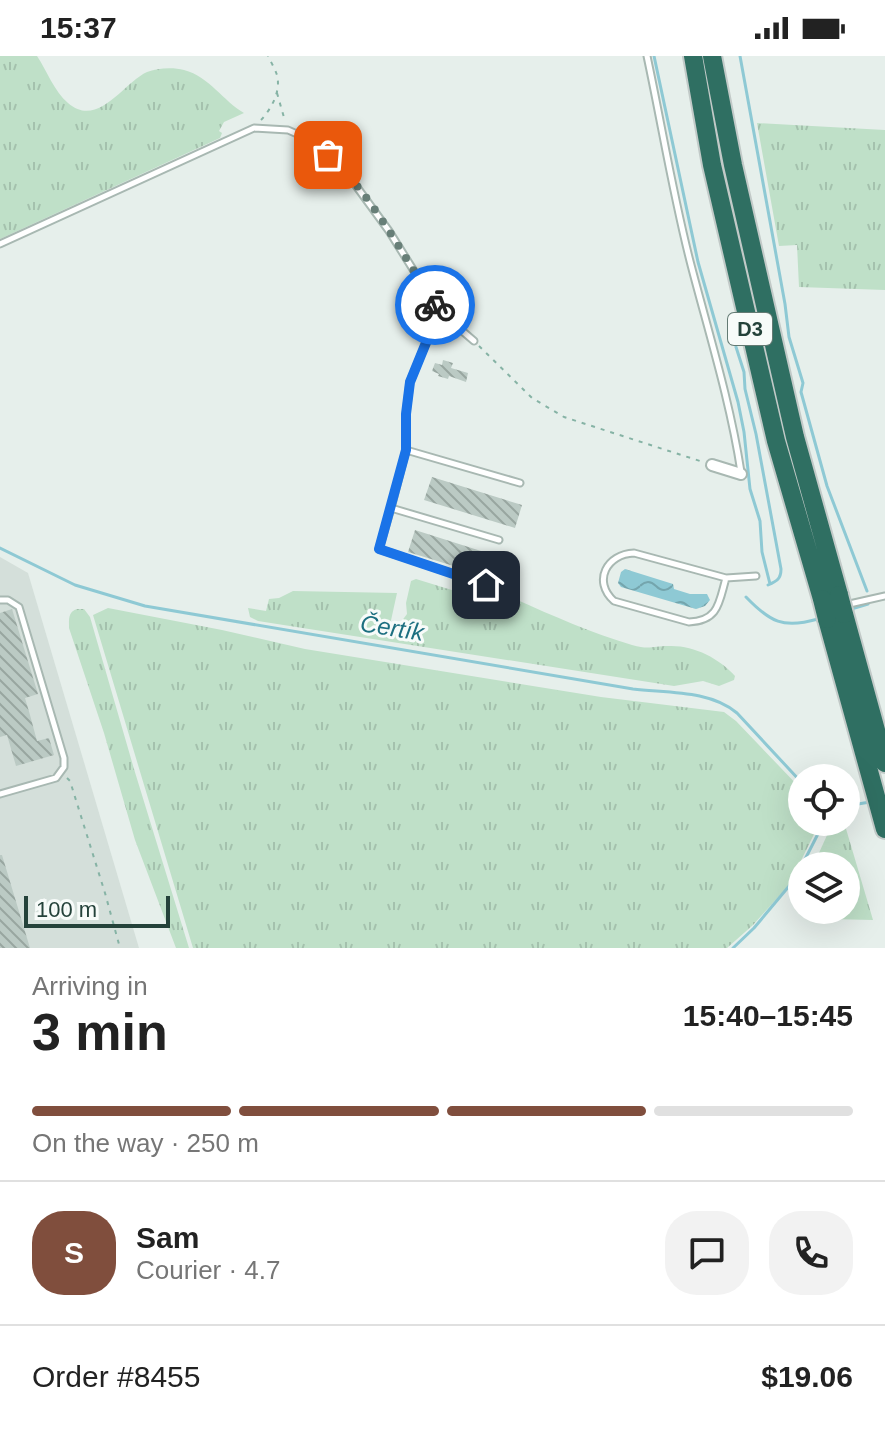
<!DOCTYPE html>
<html lang="en">
<head>
<meta charset="utf-8">
<style>
  :root { --surface:#fff; --page:#f2f2f2; --text:#222; --muted:#767676; --line:#e0e0e0; --accent:#804e3d }
  body { margin:0; font-family:Arial,sans-serif; background:var(--page); color:var(--text); height:100vh; display:flex; flex-direction:column; font-size:30px; white-space:nowrap }
  * { box-sizing:border-box; margin:0 }
  p { font-size:26px; color:var(--muted) }
  .icon { flex:none; width:44px; height:44px; fill:none; stroke:currentColor; stroke-width:2; stroke-linecap:round; stroke-linejoin:round }
  .map { position:relative; height:892px; overflow:hidden }
  .sheet { display:flex; flex-direction:column; background:var(--surface); flex:1 }
  .sheet>* { flex:none }
  .fabs { position:absolute; left:788px; top:708px; display:grid; gap:16px }
  .fabs a { display:grid; place-items:center; width:72px; height:72px; border-radius:50%; background:var(--surface); box-shadow:0 8px 32px #0002; font-size:40px }
  .scale { position:absolute; left:24px; bottom:20px; width:146px; box-sizing:border-box; padding-left:8px; border:4px solid #24423a; border-top:0; font-size:22px; line-height:28px; white-space:nowrap; color:#24423a; -webkit-text-stroke:6px #f7fbf9; paint-order:stroke }
  .pin { position:absolute; display:grid; place-items:center; width:68px; height:68px; color:#fff; margin:-34px; border-radius:16px; box-shadow:0 4px 12px #0006 }
  .courier { position:absolute; display:grid; place-items:center; width:80px; height:80px; margin:-40px; border:6px solid #1a73e8; border-radius:50%; background:#fff; color:#222; box-shadow:0 2px 10px #0007 }
  .summary em { font-style:normal; font-weight:800 }
  .summary div { display:flex; flex-direction:column-reverse }
  .summary { display:flex; align-items:center; justify-content:space-between; height:136px; padding:0 32px }
  h1 { font-size:52px; font-weight:800; line-height:60px }
  .bar { display:grid; grid-template-columns:repeat(4,1fr); gap:12px 8px; align-content:center; height:96px; padding:0 32px }
  .bar i { height:10px; border-radius:6px; background:var(--line) }
  .bar .active { background:var(--accent) }
  .bar p { grid-column:span 4 }
  .line { display:flex; align-items:center; gap:20px; padding:0 32px; border-top:2px solid var(--line) }
  .line div { flex:1 }
  .round { display:grid; place-items:center; flex:none; width:84px; height:84px; border-radius:32px; background:var(--page) }
  .status { display:flex; justify-content:space-between; align-items:center; height:56px; padding:0 40px; background:var(--surface); direction:ltr }
  .status svg { height:22px; fill:currentColor }
  .map>svg:first-child { display:block }
  .built { fill:#d4dfda }
  .grass { fill:url(#grass-tufts) }
  .water { fill:url(#water-waves) }
  .lines { fill:none; stroke-linecap:round; stroke-linejoin:round }
  .stream { stroke:#8ec9d4; stroke-width:3 }
  .building { fill:url(#building-back-hatch) }
  .service-casing { stroke:#a8b8b2; stroke-width:9 }
  .minor-casing { stroke:#a8b8b2; stroke-width:14 }
  .motorway-casing { stroke:#c2cac8; stroke-width:22 }
  .path { stroke:#86b3a5; stroke-width:2; stroke-dasharray:4 6; stroke-linecap:butt }
  .service { stroke:#fff; stroke-width:5 }
  .minor { stroke:#fff; stroke-width:10 }
  .motorway { stroke:#2f6f62; stroke-width:18 }
  .motorway-bridge-casing { stroke:#c2cac8; stroke-width:22; stroke-linecap:butt }
  .motorway-bridge { stroke:#2f6f62; stroke-width:18 }
  .done { stroke:#687f78; stroke-width:8; stroke-dasharray:0 14.4 }
  .route { stroke:#1a73e8; stroke-width:10 }
  .labels { text-anchor:middle; stroke-width:6; stroke-linejoin:round; paint-order:stroke }
  .shield { fill:#f7fbf9; stroke:#637a73; stroke-width:2 }
  .shield-label { font-size:20px; font-weight:bold; fill:#24423a }
  .water-label { font-size:24px; font-style:italic; fill:#1c6f80; stroke:#f7fbf9 }
</style>
</head>
<body>
<div class="status"><b>15:37</b><svg viewBox="0 0 49 12"><path d="M0 12V9h3v3zM5 12V6h3v6zM10 12V3h3v9zM15 12V0h3v12zM26 1h20v11H26zM47 4h2v5h-2z"/></svg></div>
<div class="map">
<svg width="885" height="892" viewBox="0 0 885 892">
  <defs>
    <pattern id="grass-tufts" width="24" height="20" patternUnits="userSpaceOnUse" patternTransform="scale(2)"><rect width="24" height="20" fill="#bfe0c8"/><path d="M3 7l-1-3M5 7V3M7 7l1-3M15 17l-1-3M17 17v-4M19 17l1-3" fill="none" stroke="#a4c1ad"/></pattern>
    <pattern id="water-waves" width="16" height="10" patternUnits="userSpaceOnUse" patternTransform="scale(2)"><rect width="16" height="10" fill="#8ec9d4"/><path d="M0 5q4-4 8 0t8 0" fill="none" stroke="#74a5ad"/></pattern>
    <pattern id="building-back-hatch" width="6" height="6" patternUnits="userSpaceOnUse" patternTransform="scale(2)"><rect width="6" height="6" fill="#bbcac4"/><path d="M-1 5l2 2M0 0l6 6M5-1l2 2" fill="none" stroke="#98a6a0"/></pattern>
  </defs>
  <rect width="100%" height="100%" fill="#e6efeb"/>
  <path class="built" d="M0 501 28 517 139 892H0Z"/>
  <path class="grass" d="M0 0H37C47 15 54 35 68 47 98 73 123 27 147 16 157 12 173 11 184 14 210 21 223 45 244 57L224 66 219 75 222 77 220 82 0 183Z
    M757 67 885 74V234L799 231 797 189 779 190Z
    M416 523 494 547C501 541 506 540 515 543 553 560 592 577 632 589 650 594 652 590 669 590 693 589 719 602 735 620L734 624 719 630 703 625 674 630 258 565 250 561 248 552 266 555 269 543 279 542 293 535 397 537 390 569 391 574 394 576 399 574 401 566 407 558 406 547 411 525Z
    M108 552 222 574 305 593 601 641 724 656 736 665 802 734V766H820L789 829 753 869 727 892H193L93 559Z
    M77 553H84L90 561 134 713 189 892H176L135 784 104 677 69 572C69 563 68 556 77 553Z
    M833 766H844L873 864 829 863 815 854H846V810H813Z"/>
  <path class="water" d="M625 513 673 528 674 533 690 538H707L710 544 705 550 696 553 621 531 618 527 621 516Z"/>
  <g class="lines">
    <path class="stream" d="M654 0 698 206 738 346 744 376 750 433 760 465 762 496 770 528
      M740 0 785 248 789 281 803 327 801 336 827 430 867 535
      M736 291 744 316 745 333 756 378 781 513C781 523 777 525 768 529
      M0 492 75 529 145 550 633 633C667 637 710 634 737 657L802 727
      M746 541C770 566 783 573 818 563
      M848 554 868 548
      M846 750 870 746
      M846 758 847 760
      M733 892 754 872 795 823 824 766"/>
  </g>
  <path class="building" d="M443 304 453 307 451 312 468 317 466 326 449 320 448 323 438 320 439 318 432 315 435 307 442 309Z
    M432 421 522 449 515 472 424 444Z
    M415 474 503 502 496 523 408 496Z
    M12 553 38 638 25 642 30 659 37 685 49 682 54 699 16 710 7 679 0 681V557Z
    M0 799H2L30 892H0Z"/>
  <g class="lines">
    <defs>
      <path id="service" d="M647 0C662 70 673 140 691 209 709 278 730 345 741 416
        M0 188 254 72 288 74 313 85 343 112 389 175 439 255 474 285
        M406 394V358L410 326 439 255
        M391 452 379 493 486 529
        M499 484 391 452 406 394 520 427
        M726 522C719 546 719 565 689 566L614 545C592 525 607 498 634 497L726 522 756 520
        M0 544H8L19 551 64 702V711L56 722 0 738
        M845 549 885 540"/>
      <path id="minor" d="M712 409 741 418"/>
      <path id="motorway" d="M693 0 712 109 776 385 822 543
        M712 0 733 109 795 381 839 539
        M844 558 885 707
        M827 563 885 773"/>
    </defs>
    <use href="#service" class="service-casing"/>
    <use href="#minor" class="minor-casing"/>
    <use href="#motorway" class="motorway-casing"/>
    <path class="path" d="M277 37 285 65
      M261 64C272 52 281 35 277 19 275 13 271 6 268 0
      M479 290 532 342 564 361 703 406
      M67 722 70 725 105 837 120 892"/>
    <use href="#service" class="service"/>
    <use href="#minor" class="minor"/>
    <use href="#motorway" class="motorway"/>
    <defs>
      <path id="motorway-bridge" d="M839 539 844 558
        M822 543 827 563"/>
    </defs>
    <use href="#motorway-bridge" class="motorway-bridge-casing"/>
    <use href="#motorway-bridge" class="motorway-bridge"/>
  </g>
  <g class="lines">
    <path class="done" d="M328 99C371 137 404 201 435 249"/>
    <path class="route" d="M435 249 439 255 410 326 406 358V394L379 493 486 529"/>
  </g>
  <g class="labels">
    <rect class="shield" x="728" y="257" width="44" height="32" rx="6"/>
    <g class="shield-label">
      <text x="750" y="280">D3</text>
    </g>
    <g class="water-label">
      <text transform="translate(392 572) rotate(9)" y="8">Čertík</text>
    </g>
  </g>
</svg>
<div class="fabs">
<a><svg class="icon" aria-label="locate" viewBox="0 0 24 24"><circle cx="12" cy="12" r="6"/><path d="M12 2v4M12 18v4M2 12h4M18 12h4"/></svg></a>
<a><svg class="icon" aria-label="layers" viewBox="0 0 24 24"><path d="M12 4l9 5-9 5-9-5zM3 14l9 5 9-5"/></svg></a>
</div>
<div class="scale">100 m</div>
<div class="pin" style="left:328px;top:99px;background:#ea580c"><svg class="icon" aria-label="bag" viewBox="0 0 24 24"><path d="M5 8h14l-1 12H6zM9 8a3 3 0 0 1 6 0"/></svg></div>
<div class="pin" style="left:486px;top:529px;background:#1f2937"><svg class="icon" aria-label="home" viewBox="0 0 24 24"><path d="M3 11l9-7 9 7M6 9v11h12V9"/></svg></div>
<div class="courier" style="left:435px;top:249px"><svg class="icon" aria-label="bike" viewBox="0 0 24 24"><circle cx="6" cy="16" r="4"/><circle cx="18" cy="16" r="4"/><path d="M6 16l4-8h5l3 8M10 8l3 8H6M13 5h3"/></svg></div>
</div>
<section class="sheet">
<div class="summary"><div><h1>3 min</h1><p>Arriving in</p></div><em>15:40–15:45</em></div>
<div class="bar"><i class="active"></i><i class="active"></i><i class="active"></i><i></i><p>On the way · 250 m</p></div>
<div class="line" style="height:144px"><b class="round" style="background:var(--accent);color:#fff">S</b><div><b>Sam</b><p>Courier · 4.7</p></div><a class="round"><svg class="icon" aria-label="chat" viewBox="0 0 24 24"><path d="M4 5h16v11H9l-5 4z"/></svg></a><a class="round"><svg class="icon" aria-label="phone" viewBox="0 0 24 24"><path d="M5 4h4l2 5-3 2q2 4 5 5l2-3 5 2v4C11 20 4 13 5 4z"/></svg></a></div>
<div class="line" style="height:104px"><div>Order #8455</div><b>$19.06</b></div>
</section>
</body>
</html>
